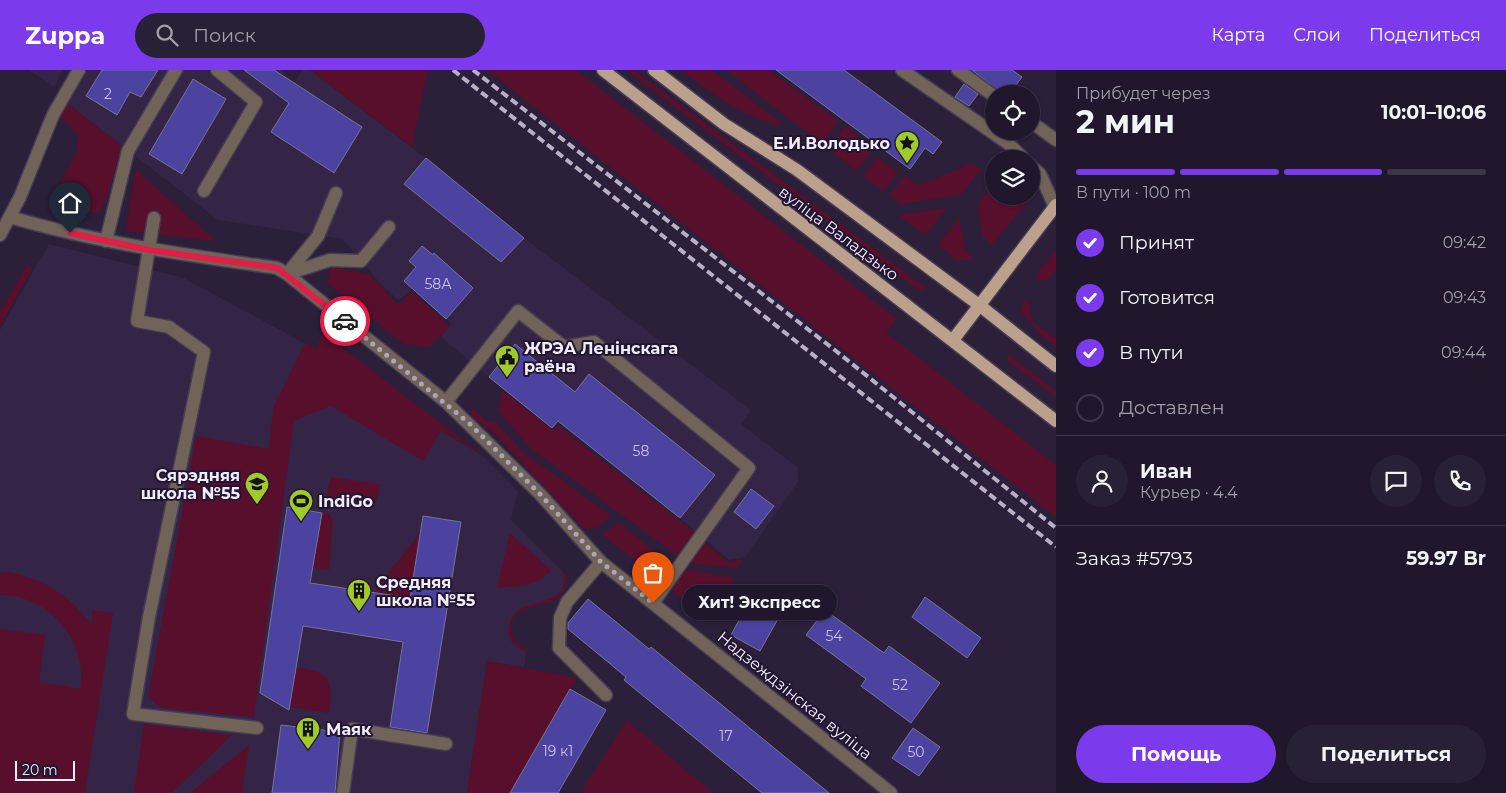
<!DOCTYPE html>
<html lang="ru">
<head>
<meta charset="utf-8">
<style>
  :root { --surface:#20172c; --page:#282034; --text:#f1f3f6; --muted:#a29fa9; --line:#3d3648; --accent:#7c3aed }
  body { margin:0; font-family:Montserrat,sans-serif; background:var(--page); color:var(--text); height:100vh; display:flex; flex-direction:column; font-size:19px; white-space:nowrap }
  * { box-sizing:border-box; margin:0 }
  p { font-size:16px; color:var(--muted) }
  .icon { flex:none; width:28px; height:28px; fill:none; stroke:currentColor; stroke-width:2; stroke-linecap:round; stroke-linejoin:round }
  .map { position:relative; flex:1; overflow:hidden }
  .panel { display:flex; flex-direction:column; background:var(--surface); width:450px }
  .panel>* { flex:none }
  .controls { position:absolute; left:985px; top:15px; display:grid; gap:10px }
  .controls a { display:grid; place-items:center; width:55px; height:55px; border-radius:50%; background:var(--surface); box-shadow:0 1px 4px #0004,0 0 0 1px var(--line); font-size:25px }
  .scale { position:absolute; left:15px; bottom:12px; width:60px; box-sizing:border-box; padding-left:5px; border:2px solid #f3ecfe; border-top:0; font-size:14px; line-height:18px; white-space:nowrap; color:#f3ecfe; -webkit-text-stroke:4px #221630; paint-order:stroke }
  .pin { position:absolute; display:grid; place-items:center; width:42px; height:42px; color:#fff; margin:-51px -21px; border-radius:50% 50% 50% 0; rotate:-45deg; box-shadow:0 0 5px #0007 }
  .pin .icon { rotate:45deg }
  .courier { position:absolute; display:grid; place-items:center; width:50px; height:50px; margin:-25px; border:4px solid #e11d48; border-radius:50%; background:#fff; color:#222; box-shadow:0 1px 6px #0007 }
  .bubble { position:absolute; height:35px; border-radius:18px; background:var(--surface); box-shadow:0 1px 4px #0004,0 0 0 1px var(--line); font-size:16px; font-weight:700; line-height:35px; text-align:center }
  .summary em { font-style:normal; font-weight:700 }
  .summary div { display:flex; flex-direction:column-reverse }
  .summary { display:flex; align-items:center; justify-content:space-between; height:85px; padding:0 20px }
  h1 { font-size:32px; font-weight:700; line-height:38px }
  .bar { display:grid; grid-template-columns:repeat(4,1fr); gap:8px 5px; align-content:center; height:60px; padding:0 20px }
  .bar i { height:6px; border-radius:4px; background:var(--line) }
  .bar .current { background:var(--accent) }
  .bar p { grid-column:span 4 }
  .line { display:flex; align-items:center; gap:12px; padding:0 20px; border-top:1px solid var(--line) }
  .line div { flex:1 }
  .round { display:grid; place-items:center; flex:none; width:52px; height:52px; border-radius:26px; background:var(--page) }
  ol { padding:0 20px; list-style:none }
  li { display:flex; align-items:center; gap:15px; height:55px }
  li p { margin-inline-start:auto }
  li .icon { padding:5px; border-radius:50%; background:var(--accent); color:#fff; stroke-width:4 }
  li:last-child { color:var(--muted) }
  li i { width:28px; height:28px; border:2px solid var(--line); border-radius:50% }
  .action { display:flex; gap:10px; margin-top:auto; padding:10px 20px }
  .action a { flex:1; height:58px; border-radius:30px; background:var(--accent); color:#fff; font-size:20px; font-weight:700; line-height:58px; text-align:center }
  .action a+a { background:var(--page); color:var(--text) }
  header { display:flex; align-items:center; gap:30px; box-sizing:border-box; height:70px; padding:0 25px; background:var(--accent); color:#fff }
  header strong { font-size:24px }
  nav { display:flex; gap:28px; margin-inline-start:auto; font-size:18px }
  .search { width:350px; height:45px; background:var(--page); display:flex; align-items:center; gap:12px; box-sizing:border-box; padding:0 18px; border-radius:28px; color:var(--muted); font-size:19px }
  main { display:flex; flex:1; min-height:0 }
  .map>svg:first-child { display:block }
  .built { fill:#342546 }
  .green { fill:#580f2b }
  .building { fill:#4c43a0; stroke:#747596 }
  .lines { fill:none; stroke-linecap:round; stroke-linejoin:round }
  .minor-casing { stroke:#473c55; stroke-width:15 }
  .major-casing { stroke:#473c55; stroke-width:15 }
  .minor { stroke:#706459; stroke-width:12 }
  .major { stroke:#bba18b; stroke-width:12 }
  .rail { stroke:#b8b0c4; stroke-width:4; stroke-dasharray:8 4; stroke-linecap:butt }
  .done { stroke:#ada4b9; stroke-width:5; stroke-dasharray:0 9 }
  .route { stroke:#e11d48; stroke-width:6 }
  .labels { text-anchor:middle; stroke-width:4; stroke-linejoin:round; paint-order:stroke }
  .number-label { font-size:14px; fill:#c9c2e6 }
  .poi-label { font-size:16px; font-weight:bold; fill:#f3ecfe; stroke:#221630; text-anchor:start }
  .street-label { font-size:16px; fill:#f3ecfe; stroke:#221630 }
</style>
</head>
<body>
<header>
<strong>Zuppa</strong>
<div class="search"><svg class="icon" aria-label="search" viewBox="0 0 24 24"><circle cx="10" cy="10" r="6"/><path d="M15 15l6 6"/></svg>Поиск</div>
<nav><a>Карта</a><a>Слои</a><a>Поделиться</a></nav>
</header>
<main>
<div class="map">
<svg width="1056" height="723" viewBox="0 0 1056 723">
  <rect width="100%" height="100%" fill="#2b1f3a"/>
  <path class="built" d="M29 0H63L54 17Z
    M87 0H280L295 12 303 0H310L424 87 524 168 751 340 741 354 798 398V412L745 487 729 490 680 448 558 351 552 358 474 295 441 267 451 253 413 219 398 230 381 214 343 169 218 150 68 34Z
    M49 174 184 208 317 280 441 361 482 385 518 421 511 450 564 503 565 511 563 520 557 525 548 531 521 538 512 547 511 571 526 582 524 597 487 592 467 723H0V260Z"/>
  <path class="green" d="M310 0H428L412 77Z
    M487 0H576L897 249 886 262 1056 395V447Z
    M626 0H634L926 218 922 221 918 220Z
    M681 0H712L780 52 779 56C738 43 715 26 681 0Z
    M726 0H769L838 51 822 74Z
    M68 34 122 76 108 124 102 138 97 143 53 141 48 138 79 77 76 75 80 66 60 46Z
    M845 56 874 77 857 101 829 79Z
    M877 87 898 102 883 121 863 106Z
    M973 93 981 100 961 125 901 134 889 125 905 106 919 115Z
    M135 99 216 171 126 161Z
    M1031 107 1035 123 992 175 982 165 978 133 994 114V126H1031Z
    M946 138 926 165 897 145Z
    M959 148 965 180 975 190H956L938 175Z
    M1056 179V200L1047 210 1040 211 1034 208Z
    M27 195 33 197 0 257V242Z
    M331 197 369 204 398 234 412 222 450 256 429 277 404 274 327 213Z
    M1024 229 1029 234 1032 252 1056 268V277L1039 263 1021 242Z
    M322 262 482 385 441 361 423 391 331 336 294 351 254 647 161 638 148 627 196 366 269 379 273 338 305 273 317 279Z
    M1008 284 1056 321V327L1008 291Z
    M502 320 553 360 558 356 694 462 678 486 530 378 499 341Z
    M469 335 489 353 494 350 523 382 611 446 595 459 592 457 585 460 494 363 473 348Z
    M331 407 380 414 376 433 326 426Z
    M322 443 329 444 333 450 329 500 313 498Z
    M619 453 672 494 660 510 601 464Z
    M421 461 410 528 373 523Z
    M510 463 551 500C539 517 515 516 497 518Z
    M704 472 729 492 744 489 736 498 687 493Z
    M683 499 735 508 714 539 703 542 673 522 675 513Z
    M8 502C46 510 68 524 91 554L93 540 113 543 85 723H0V559L45 565 39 612 80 619C89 572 48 524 0 525V503Z
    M564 503H566C572 539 532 529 514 548 508 563 513 572 527 579L526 582C517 576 507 572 509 559 512 530 545 537 563 520Z
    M487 591 577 608 510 723H467Z
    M296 597C331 603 333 608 329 643L290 637Z
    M627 650 713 723H580Z
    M144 654 232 665 172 723H134Z
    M249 675 242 723H190Z"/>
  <path class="building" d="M102 0H158L141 27 130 22 117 45 86 26Z
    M244 0H274L362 57 334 103 271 62 289 33Z
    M776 0H844L942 72 933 84 925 78 910 99Z
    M972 0H1012L1022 7 1009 24H1002Z
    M193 9 226 29 182 104 149 84Z
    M964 14 978 24 969 36 955 27Z
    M426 88 524 168 501 192 404 114Z
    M422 176 433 185 434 183 473 218 446 249 404 211 416 197 409 191Z
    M515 274 575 322 589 304 715 405 680 448 558 351 552 358 489 307Z
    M751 419 774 436 756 459 734 442Z
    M287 437 322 443 310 513 410 528 423 446 461 452 427 663 390 657 403 572 303 556 289 640 260 623Z
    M754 523 783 540 760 581 731 565Z
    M925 527 981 568 967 588 912 547Z
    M588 529 649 579 651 577 829 723H762L624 610 626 607 568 559V553Z
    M825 540 884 583 889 576 940 613 911 653 861 616 866 609 806 565Z
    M570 619 606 640 558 723H510Z
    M281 655 340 662 335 723H272Z
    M913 658 940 677 919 706 892 688Z"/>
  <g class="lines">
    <defs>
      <path id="minor" d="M902 0 1009 74 1024 89
        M958 0 994 26
        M1031 52 1056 70
        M1031 96 1040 104 1055 137
        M204 121 256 32 217 0
        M10 147C98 173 187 185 277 198L287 204 446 332 540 424 601 492 891 723
        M154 148 137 251 169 257 204 282 149 547 133 644 257 658
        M0 165 20 127 53 45 79 0
        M106 171 128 81 176 0
        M287 204 330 190 361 191 389 157
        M287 204 318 166 336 123
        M446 332 518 241 564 277 594 272 749 398 653 533
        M601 492 567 532 560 548 559 578 606 625
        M343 723 352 659 446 674"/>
      <path id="major" d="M603 0 1056 351
        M654 0 724 54 797 100 979 235 1056 296
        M953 270 1056 135"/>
    </defs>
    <use href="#minor" class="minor-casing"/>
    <use href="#major" class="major-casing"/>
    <use href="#minor" class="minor"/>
    <use href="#major" class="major"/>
    <path class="rail" d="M453 0 1056 477
      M473 0 836 281 1056 458"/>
  </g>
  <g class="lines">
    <path class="done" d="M345 251 470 354 540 424 601 492 653 533"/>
    <path class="route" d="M70 163 149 180 277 198 345 251"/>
  </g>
  <defs>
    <symbol id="sight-pin" viewBox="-11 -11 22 30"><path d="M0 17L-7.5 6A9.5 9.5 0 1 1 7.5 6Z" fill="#a1c92a" stroke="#221630"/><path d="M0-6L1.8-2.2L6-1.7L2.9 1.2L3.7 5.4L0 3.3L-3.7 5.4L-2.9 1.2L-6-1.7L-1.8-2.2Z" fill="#111"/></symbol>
    <symbol id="civic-pin" viewBox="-11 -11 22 30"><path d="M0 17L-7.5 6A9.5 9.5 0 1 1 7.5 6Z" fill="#a1c92a" stroke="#221630"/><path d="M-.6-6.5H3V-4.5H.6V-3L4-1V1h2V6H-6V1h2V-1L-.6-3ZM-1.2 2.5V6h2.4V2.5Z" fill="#111"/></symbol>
    <symbol id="school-pin" viewBox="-11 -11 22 30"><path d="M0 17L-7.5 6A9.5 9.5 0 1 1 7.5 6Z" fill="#a1c92a" stroke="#221630"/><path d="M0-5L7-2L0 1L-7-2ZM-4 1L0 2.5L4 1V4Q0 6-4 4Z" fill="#111"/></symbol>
    <symbol id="stadium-pin" viewBox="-11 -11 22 30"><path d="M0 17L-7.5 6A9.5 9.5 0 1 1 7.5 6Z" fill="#a1c92a" stroke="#221630"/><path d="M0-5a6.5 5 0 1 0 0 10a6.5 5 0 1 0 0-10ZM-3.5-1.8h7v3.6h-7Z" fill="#111"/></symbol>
    <symbol id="building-pin" viewBox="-11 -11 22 30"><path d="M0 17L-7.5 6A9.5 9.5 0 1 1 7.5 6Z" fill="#a1c92a" stroke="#221630"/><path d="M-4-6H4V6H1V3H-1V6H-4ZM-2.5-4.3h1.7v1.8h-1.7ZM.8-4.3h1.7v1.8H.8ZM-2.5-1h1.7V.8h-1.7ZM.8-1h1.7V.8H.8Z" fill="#111"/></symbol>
  </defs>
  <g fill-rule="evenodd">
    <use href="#sight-pin" x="893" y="59" width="28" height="38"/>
    <use href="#civic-pin" x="493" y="273" width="28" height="38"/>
    <use href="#school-pin" x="243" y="400" width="28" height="38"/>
    <use href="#stadium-pin" x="287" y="417" width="28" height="38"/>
    <use href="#building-pin" x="345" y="507" width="28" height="38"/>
    <use href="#building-pin" x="294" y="645" width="28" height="38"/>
  </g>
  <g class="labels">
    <g class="number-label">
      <text x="108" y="29">2</text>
      <text x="438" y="219">58А</text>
      <text x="641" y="386">58</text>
      <text x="834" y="571">54</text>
      <text x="900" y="620">52</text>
      <text x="726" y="671">17</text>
      <text x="558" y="686">19 к1</text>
      <text x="916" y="687">50</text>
    </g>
    <g class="poi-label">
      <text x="890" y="79" text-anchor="end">Е.И.Володько</text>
      <text x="524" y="284">ЖРЭА Ленінскага<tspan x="524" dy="18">раёна</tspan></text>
      <text x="240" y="411" text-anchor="end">Сярэдняя<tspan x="240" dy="18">школа №55</tspan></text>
      <text x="318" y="437">IndiGo</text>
      <text x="376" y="518">Средняя<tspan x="376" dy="18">школа №55</tspan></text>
      <text x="326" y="665">Маяк</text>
    </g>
    <g class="street-label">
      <text transform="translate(839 163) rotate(37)" y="6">вуліца Валадзько</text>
      <text transform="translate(795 625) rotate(39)" y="6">Надзеждзінская вуліца</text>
    </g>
  </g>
</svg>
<div class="controls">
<a><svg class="icon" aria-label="locate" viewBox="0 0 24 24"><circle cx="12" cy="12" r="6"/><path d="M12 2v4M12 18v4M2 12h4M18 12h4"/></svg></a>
<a><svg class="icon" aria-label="layers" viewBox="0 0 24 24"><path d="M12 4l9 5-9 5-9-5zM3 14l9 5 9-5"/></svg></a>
</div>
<div class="scale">20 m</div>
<div class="pin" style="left:653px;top:533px;background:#ea580c"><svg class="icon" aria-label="bag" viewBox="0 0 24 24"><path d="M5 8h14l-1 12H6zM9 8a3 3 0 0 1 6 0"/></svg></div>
<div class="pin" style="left:70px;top:163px;background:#1f2937"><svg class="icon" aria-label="home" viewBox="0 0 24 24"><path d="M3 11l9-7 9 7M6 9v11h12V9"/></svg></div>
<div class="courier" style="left:345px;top:251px"><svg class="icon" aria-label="car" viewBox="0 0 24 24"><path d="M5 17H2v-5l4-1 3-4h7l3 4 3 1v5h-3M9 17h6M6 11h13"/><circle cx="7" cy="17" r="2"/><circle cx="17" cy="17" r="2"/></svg></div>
<div class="bubble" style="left:682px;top:515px;width:155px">Хит! Экспресс</div>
</div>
<section class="panel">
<div class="summary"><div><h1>2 мин</h1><p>Прибудет через</p></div><em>10:01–10:06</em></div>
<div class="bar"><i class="current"></i><i class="current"></i><i class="current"></i><i></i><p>В пути · 100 m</p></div>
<ol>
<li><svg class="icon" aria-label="check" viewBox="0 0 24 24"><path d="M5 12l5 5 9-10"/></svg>Принят<p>09:42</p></li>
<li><svg class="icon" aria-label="check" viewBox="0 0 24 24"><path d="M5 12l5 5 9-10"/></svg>Готовится<p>09:43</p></li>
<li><svg class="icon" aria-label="check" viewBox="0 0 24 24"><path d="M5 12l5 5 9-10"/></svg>В пути<p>09:44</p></li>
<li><i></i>Доставлен</li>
</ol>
<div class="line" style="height:90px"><a class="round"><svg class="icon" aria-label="person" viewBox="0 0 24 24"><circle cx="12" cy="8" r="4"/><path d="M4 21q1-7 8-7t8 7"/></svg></a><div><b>Иван</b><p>Курьер · 4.4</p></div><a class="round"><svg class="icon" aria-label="chat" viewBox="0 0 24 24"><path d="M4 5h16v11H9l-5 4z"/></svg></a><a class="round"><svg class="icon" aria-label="phone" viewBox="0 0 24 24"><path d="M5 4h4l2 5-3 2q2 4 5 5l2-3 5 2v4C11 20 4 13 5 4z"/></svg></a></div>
<div class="line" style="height:65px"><div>Заказ #5793</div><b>59.97 Br</b></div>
<div class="action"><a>Помощь</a><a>Поделиться</a></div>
</section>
</main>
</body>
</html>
